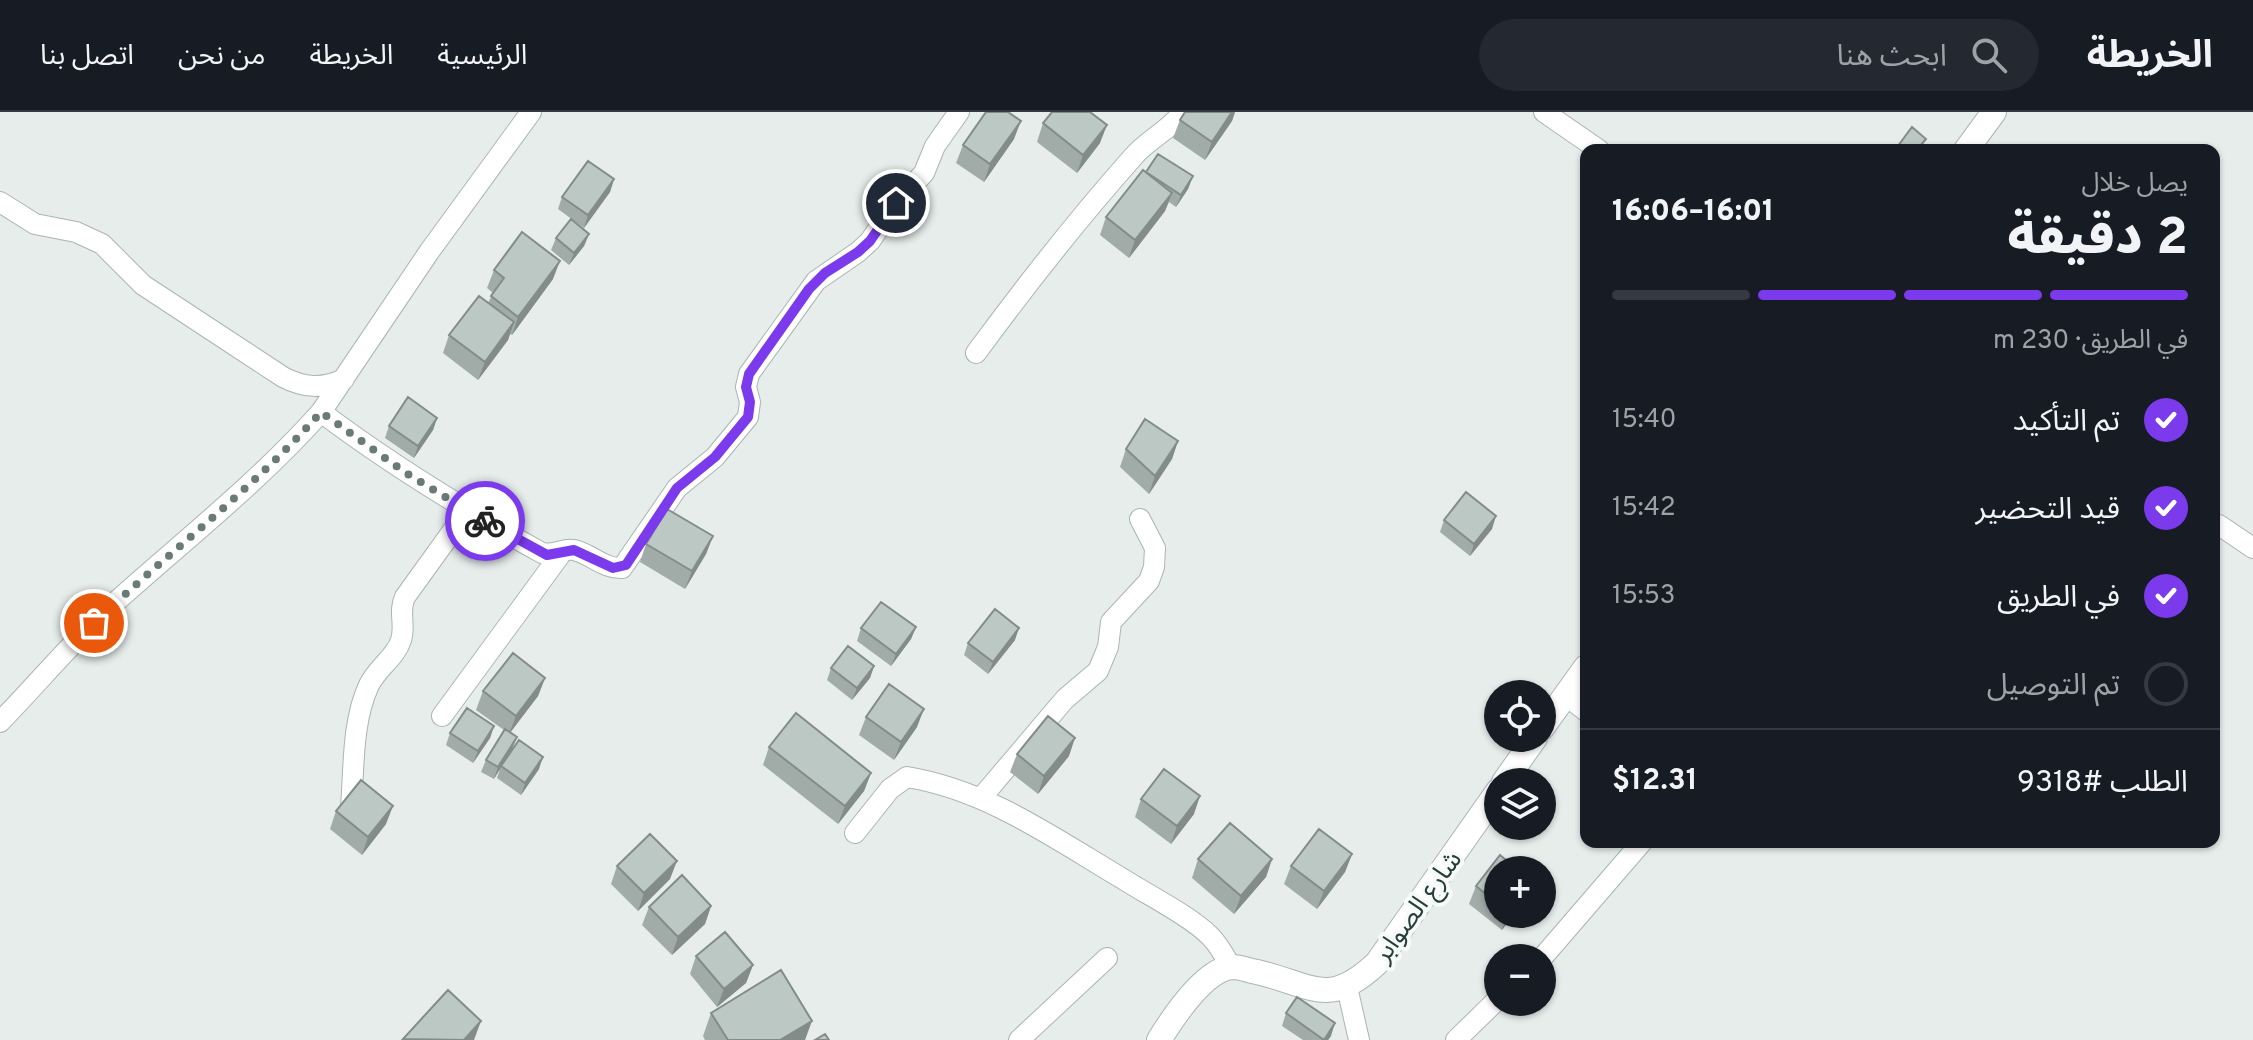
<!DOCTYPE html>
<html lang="ar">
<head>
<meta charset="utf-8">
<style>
  :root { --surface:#171b24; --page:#242831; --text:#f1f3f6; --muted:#9ea1a6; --line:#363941; --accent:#7c3aed }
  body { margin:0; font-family:Overpass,"Noto Sans Arabic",sans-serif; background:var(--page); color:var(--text); direction:rtl; height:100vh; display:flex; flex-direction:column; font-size:30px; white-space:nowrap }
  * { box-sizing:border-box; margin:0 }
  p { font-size:26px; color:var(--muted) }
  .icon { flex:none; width:44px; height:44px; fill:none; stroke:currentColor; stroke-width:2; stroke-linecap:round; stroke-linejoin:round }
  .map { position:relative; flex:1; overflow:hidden; direction:ltr }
  .side { position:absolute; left:1580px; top:32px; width:640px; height:704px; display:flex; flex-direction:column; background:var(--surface); border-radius:16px; box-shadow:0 2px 6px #0004; direction:rtl }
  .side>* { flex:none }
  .tools { position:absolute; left:1484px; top:568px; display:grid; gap:16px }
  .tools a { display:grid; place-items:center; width:72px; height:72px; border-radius:50%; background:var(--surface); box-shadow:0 2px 6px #0004; font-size:40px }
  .pin { position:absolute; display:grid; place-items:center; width:68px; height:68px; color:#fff; margin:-34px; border:4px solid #fff; border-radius:50%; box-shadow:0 2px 8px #0007 }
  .courier { position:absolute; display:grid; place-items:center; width:80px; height:80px; margin:-40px; border:6px solid #7c3aed; border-radius:50%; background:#fff; color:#222; box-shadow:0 2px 10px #0007 }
  .summary em { font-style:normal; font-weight:800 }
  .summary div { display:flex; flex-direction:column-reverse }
  .summary { display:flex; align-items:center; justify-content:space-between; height:136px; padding:0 32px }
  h1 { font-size:52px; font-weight:800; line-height:60px }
  .bar { display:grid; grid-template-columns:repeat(4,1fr); gap:12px 8px; align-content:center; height:96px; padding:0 32px }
  .bar i { height:10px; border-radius:6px; background:var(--line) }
  .bar .on { background:var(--accent) }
  .bar p { grid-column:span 4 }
  .line { display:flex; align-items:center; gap:20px; padding:0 32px; border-top:2px solid var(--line) }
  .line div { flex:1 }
  ol { padding:0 32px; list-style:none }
  li { display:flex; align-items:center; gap:24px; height:88px }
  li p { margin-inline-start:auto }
  li .icon { padding:8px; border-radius:50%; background:var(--accent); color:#fff; stroke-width:4 }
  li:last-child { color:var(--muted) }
  li i { width:44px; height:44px; border:4px solid var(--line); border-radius:50% }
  header { display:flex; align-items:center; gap:48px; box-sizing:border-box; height:112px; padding:0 40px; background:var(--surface); border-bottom:2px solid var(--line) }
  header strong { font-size:38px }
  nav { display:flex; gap:44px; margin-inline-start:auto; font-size:28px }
  .search { width:560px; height:72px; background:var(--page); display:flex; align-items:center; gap:20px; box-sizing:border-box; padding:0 28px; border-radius:44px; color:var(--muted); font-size:30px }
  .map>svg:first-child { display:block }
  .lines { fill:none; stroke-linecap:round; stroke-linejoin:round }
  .minor-casing { stroke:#a9b5b2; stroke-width:22 }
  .tertiary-casing { stroke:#a9b5b2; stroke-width:26 }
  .minor { stroke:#fff; stroke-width:20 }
  .tertiary { stroke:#fff; stroke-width:24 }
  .wall { fill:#a1aca9 }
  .shaded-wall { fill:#838c89 }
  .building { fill:#bbc8c4; stroke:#838c89; stroke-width:2 }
  .done { stroke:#6a7b77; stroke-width:8; stroke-dasharray:0 14.4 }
  .route { stroke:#7c3aed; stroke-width:10 }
  .labels { text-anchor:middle; stroke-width:8; stroke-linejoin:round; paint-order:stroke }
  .street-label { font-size:26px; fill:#273d39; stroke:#f6faf8 }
</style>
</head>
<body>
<header>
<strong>الخريطة</strong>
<div class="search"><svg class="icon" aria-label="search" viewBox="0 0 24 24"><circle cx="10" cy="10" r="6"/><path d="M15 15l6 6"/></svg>ابحث هنا</div>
<nav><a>الرئيسية</a><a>الخريطة</a><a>من نحن</a><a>اتصل بنا</a></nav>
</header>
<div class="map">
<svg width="2253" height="928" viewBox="0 0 2253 928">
  <rect width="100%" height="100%" fill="#e6edeb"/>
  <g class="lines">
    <defs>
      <path id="minor" d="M1544 0 1599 38
        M0 90 35 112 76 120 102 132 143 173 283 265C304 276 322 277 344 267
        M976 241C1026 173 1077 108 1133 45 1148 27 1169 19 1183 0
        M321 300C391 353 465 398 542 441 554 444 563 436 574 438 591 442 604 457 622 456L677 376 715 345 748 305 750 290 746 275 749 262 816 169 858 140 870 129 896 91 924 61 935 34 959 0
        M2219 413 2253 436
        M1565 583 1586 599
        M442 604 563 439
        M0 610C37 572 71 531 110 495 181 431 258 371 321 300L429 140 531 0
        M981 686 1065 587 1098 559 1108 535 1111 510 1149 469 1154 455 1155 436 1140 407
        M351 696C354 656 352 609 369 573 377 556 396 545 401 528 406 513 398 500 405 485L467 399
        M855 721 890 677 907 665C987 678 1054 726 1123 767 1148 783 1190 804 1210 824 1219 833 1225 844 1231 855
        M1542 846 1642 730
        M1347 875 1359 928
        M1019 928 1107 846
        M1456 928 1498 887"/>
      <path id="tertiary" d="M1966 38 1994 0
        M1542 616 1586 555
        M1504 670 1535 626
        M1159 928C1172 907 1205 856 1233 855 1240 855 1250 859 1257 860 1313 873 1328 897 1377 851L1498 679"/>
    </defs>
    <use href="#minor" class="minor-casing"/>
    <use href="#tertiary" class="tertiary-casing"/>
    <use href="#minor" class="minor"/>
    <use href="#tertiary" class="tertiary"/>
  </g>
  <path class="wall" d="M1185 0H1235L1232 9 1205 48 1173 26 1180 8Z
    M1043 11 1100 31 1077 61 1037 30Z
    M1014 27 984 70 956 51 963 33Z
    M1146 61 1193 64 1188 77 1176 95 1169 90 1165 99 1129 146 1100 123 1106 105Z
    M614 67 610 80 584 116 558 97 562 85Z
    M589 122 584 134 569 153 551 138 556 126Z
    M494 158 553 167 512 223 510 222 508 228 478 268 443 241 449 223 488 191 493 181 487 176Z
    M437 306 433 318 414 346 385 326 389 314Z
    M1178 329 1172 347 1149 382 1120 355 1126 337Z
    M1444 408 1492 417 1470 444 1440 420Z
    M713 424 706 442 685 477 640 450 646 432Z
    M916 515 911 527 891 554 857 529 861 516Z
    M1015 528 988 562 964 543 968 531Z
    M874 554 870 566 852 588 827 568 831 556Z
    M545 566 538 584 510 621 517 625 512 637 539 657 521 683 497 666 500 657 494 667 481 660 486 648 504 618 476 598 483 579Z
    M866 605 917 615 894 648 859 623Z
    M494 614 490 626 473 651 446 633 450 621Z
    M769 635 871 661 864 679 838 712 763 653Z
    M1017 642 1069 644 1038 682 1010 660Z
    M1141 687 1194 702 1171 732 1135 705Z
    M336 699 386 712 362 743 330 717Z
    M1352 742 1345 760 1317 797 1284 772 1291 754Z
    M1198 747H1272L1266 765 1234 802 1192 766Z
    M617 754 670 767 638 799 611 772Z
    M1498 758V802H1514L1502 818 1469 792 1476 774Z
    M711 794 705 812 672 843 642 813 649 795Z
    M696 844 753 853 746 871 717 895 690 862Z
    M711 901 805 928H705L703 924Z
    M1286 901 1331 924 1328 928H1303L1282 914Z"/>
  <path class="shaded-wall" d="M1232 0H1235L1232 9 1205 48 1212 30Z
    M1021 9 1014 27 984 70 990 52Z
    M1107 13 1100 31 1077 61 1083 43Z
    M1193 64 1188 77 1176 95 1181 83Z
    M614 67 610 80 584 116 588 103Z
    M1172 81 1165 99 1129 146 1135 128Z
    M589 122 584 134 569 153 574 141Z
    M560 149 553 167 512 223 518 205Z
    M514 210 508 228 478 268 485 250Z
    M437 306 433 318 414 346 418 334Z
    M1178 329 1172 347 1149 382 1155 364Z
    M1496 404 1492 417 1470 444 1474 432Z
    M713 424 706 442 685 477 692 459Z
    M916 515 911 527 891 554 896 542Z
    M1019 516 1015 528 988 562 993 550Z
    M874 554 870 566 852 588 857 576Z
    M545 566 538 584 509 622 516 604Z
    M924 597 917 615 894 648 901 630Z
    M494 614 490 626 473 651 478 639Z
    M517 625 512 637 494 667 498 655Z
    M1075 626 1069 644 1038 682 1044 664Z
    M543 645 539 657 521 683 525 671Z
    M871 661 864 679 838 712 845 694Z
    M1200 684 1194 702 1171 732 1177 714Z
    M393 694 386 712 362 743 368 725Z
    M1352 742 1345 760 1317 797 1324 779Z
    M1272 747 1266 765 1234 802 1241 784Z
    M677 749 670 767 638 799 644 781Z
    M711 794 705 812 672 843 678 825Z
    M1507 802H1514L1502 818Z
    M753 853 746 871 717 895 724 877Z
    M481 909 474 928H464Z
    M812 909 805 928H780Z
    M1335 911 1331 924 1328 928H1324Z"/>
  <path class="building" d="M986 0H1008L1021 9 990 52 963 33Z
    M1052 0H1090L1107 13 1083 43 1043 11Z
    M1185 0H1232L1212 30 1180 8Z
    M1912 15 1926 27 1917 38H1895Z
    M1158 42 1193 64 1181 83 1146 60Z
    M588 49 614 67 588 103 562 85Z
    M1143 58 1172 81 1135 128 1106 105Z
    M571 107 589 122 574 141 556 126Z
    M522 120 560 149 518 205 491 184 504 166 494 158Z
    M479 184 514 210 485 250 449 223Z
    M408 285 437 306 418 334 389 314Z
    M1145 307 1178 329 1155 364 1126 337Z
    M1466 380 1496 404 1474 432 1444 408Z
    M667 397 713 424 692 459 646 432Z
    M881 490 916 515 896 542 861 516Z
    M995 497 1019 516 993 550 968 531Z
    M848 534 874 554 857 576 831 556Z
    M513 541 545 566 516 604 483 579Z
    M889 572 924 597 901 630 866 605Z
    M467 596 494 614 478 639 450 621Z
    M796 601 871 661 845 694 769 635Z
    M1048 604 1075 626 1044 664 1017 642Z
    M505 617 517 625 498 655 486 648Z
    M519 628 543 645 525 671 501 654Z
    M1164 657 1200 684 1177 714 1141 687Z
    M361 668 393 694 368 725 336 699Z
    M1230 711 1272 747 1241 784 1198 747Z
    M1319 717 1352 742 1324 779 1291 754Z
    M650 722 677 749 644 781 617 754Z
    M1500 743 1518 758H1498V792L1476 774Z
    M682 763 711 794 678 825 649 795Z
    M725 820 753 853 724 877 696 844Z
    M781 858 812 909 780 928H728L711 901Z
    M448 878 481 909 464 928 403 927Z
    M1297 885 1335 911 1324 928 1286 901Z
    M825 922 829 928H815Z"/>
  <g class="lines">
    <path class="done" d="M94 511C169 440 253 377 321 300L406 361 485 409"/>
    <path class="route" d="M485 409 547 443 574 438 613 456 626 453 677 376 715 345 748 305 750 290 746 275 749 262 809 177 825 161 858 140 870 129 896 91"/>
  </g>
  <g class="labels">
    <g class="street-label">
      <text transform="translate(1417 794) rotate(-54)" y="9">شارع الصوابر</text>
    </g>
  </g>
</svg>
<div class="tools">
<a><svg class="icon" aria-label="locate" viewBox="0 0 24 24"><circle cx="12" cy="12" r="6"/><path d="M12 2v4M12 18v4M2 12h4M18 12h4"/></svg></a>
<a><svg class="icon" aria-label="layers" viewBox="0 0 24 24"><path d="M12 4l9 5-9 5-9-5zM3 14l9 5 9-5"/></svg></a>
<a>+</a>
<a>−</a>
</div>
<div class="pin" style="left:94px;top:511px;background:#ea580c"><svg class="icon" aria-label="bag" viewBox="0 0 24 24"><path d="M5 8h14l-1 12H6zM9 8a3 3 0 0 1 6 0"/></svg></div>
<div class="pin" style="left:896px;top:91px;background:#1f2937"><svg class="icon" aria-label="home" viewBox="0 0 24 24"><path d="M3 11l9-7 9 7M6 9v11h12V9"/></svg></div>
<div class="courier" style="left:485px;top:409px"><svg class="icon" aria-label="bike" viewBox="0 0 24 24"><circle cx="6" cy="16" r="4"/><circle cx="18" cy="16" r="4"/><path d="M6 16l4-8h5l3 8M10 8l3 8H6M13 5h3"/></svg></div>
<section class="side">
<div class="summary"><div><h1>2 دقيقة</h1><p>يصل خلال</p></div><em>16:01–16:06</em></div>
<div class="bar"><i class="on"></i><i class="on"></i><i class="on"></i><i></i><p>في الطريق · 230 m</p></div>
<ol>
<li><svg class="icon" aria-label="check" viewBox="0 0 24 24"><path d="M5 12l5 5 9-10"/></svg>تم التأكيد<p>15:40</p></li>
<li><svg class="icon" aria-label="check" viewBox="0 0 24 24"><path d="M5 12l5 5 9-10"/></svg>قيد التحضير<p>15:42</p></li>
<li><svg class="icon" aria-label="check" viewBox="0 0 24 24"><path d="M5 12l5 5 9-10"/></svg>في الطريق<p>15:53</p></li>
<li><i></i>تم التوصيل</li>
</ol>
<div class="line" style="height:104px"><div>الطلب #9318</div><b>$12.31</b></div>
</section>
</div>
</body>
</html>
